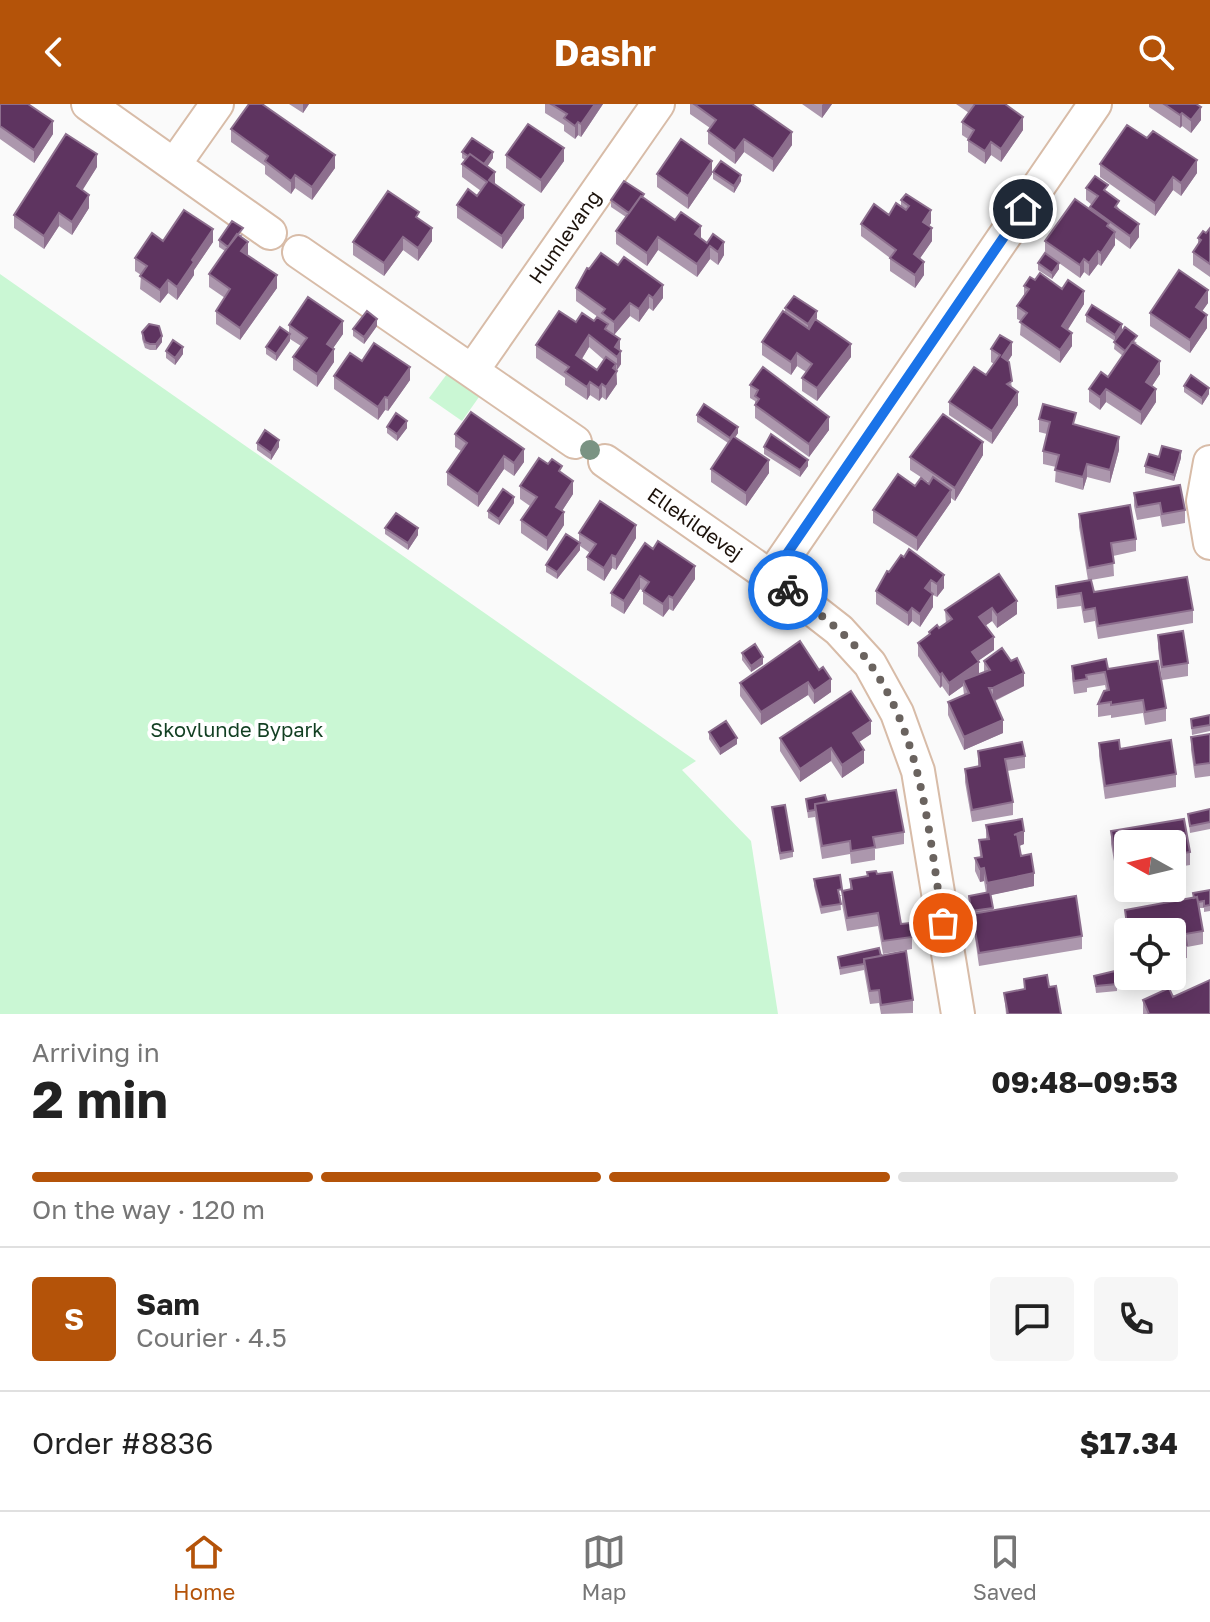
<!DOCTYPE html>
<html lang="en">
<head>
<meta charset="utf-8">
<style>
  :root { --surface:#fff; --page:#f6f6f6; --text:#222; --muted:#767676; --line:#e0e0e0; --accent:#b45309 }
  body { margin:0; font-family:"Golos Text",sans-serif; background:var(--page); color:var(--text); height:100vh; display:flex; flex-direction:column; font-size:30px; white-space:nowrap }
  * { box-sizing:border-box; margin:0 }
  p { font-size:26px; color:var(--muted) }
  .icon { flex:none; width:44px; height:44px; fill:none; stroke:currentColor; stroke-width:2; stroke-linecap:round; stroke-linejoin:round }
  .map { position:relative; height:910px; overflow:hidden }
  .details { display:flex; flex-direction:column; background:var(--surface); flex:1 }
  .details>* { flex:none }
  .needle { width:52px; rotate:278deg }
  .fabs { position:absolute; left:1114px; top:726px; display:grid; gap:16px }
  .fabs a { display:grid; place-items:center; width:72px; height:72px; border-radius:8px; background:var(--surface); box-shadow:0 4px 20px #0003; font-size:40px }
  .pin { position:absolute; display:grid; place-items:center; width:68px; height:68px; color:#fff; margin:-34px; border:4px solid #fff; border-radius:50%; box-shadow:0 2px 8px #0007 }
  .courier { position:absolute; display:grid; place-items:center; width:80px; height:80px; margin:-40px; border:6px solid #1a73e8; border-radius:50%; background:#fff; color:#222; box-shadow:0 2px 10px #0007 }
  .overview em { font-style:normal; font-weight:700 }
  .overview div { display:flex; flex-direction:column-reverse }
  .overview { display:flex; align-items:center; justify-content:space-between; height:136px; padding:0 32px }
  h1 { font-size:52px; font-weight:700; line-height:60px }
  .bar { display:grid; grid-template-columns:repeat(4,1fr); gap:12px 8px; align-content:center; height:96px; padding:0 32px }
  .bar i { height:10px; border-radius:6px; background:var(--line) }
  .bar .active { background:var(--accent) }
  .bar p { grid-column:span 4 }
  .line { display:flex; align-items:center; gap:20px; padding:0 32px; border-top:2px solid var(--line) }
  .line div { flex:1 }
  .round { display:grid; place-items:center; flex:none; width:84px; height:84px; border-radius:8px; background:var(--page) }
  header { display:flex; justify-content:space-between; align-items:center; height:104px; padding:0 32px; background:var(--accent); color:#fff; font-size:36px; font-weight:700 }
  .dock { display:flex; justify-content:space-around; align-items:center; height:112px; border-top:2px solid var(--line); background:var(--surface); font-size:22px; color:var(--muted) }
  .dock a { display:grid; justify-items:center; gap:4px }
  .dock .active { color:var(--accent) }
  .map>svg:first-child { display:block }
  .green { fill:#caf7d4 }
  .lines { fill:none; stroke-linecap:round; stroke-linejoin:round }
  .minor-casing { stroke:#d8bca8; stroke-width:36 }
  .minor { stroke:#fff; stroke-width:32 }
  .tree { fill:#7a9383 }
  .wall { fill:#ac97ad; fill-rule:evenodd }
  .shaded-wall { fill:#8d6f8e }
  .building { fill:#5e3460; stroke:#8d6f8e; stroke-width:2 }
  .done { stroke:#6a635f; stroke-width:8; stroke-dasharray:0 14.4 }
  .route { stroke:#1a73e8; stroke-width:10 }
  .labels { text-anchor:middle; stroke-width:8; stroke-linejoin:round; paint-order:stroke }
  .street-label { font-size:20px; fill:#1c120b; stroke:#fff }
  .park-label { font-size:20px; fill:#123f22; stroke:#fff }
</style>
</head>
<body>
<header><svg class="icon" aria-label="back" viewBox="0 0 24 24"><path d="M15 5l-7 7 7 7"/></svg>Dashr<svg class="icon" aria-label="search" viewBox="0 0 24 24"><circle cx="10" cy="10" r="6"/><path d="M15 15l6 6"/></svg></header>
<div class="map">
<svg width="1210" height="910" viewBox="0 0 1210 910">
  <rect width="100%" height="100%" fill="#fafafa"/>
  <path class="green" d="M0 170 696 657 682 666 751 737 778 910H0Z
    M447 270 479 293 462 317 429 294Z"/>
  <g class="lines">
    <defs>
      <path id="minor" d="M88 0 270 129
        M174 61 217 0
        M299 148 575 338
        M472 267 658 0
        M605 357 771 473 839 526 870 560 897 609 918 667 958 910
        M1210 358 1203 397 1210 439
        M771 473 1095 0"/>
    </defs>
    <use href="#minor" class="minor-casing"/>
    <use href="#minor" class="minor"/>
  </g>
  <circle class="tree" cx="590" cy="346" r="10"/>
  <path class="wall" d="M0 0 53 30 34 59 0 35Z
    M289 0H309L303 9Z
    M545 0H603L581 33 578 31 575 35 564 27V21L545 9Z
    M690 0H752L792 41 773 68 744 48 735 60 708 40V27L710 24 690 10Z
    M802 0H832L822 14Z
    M956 0H1005L1023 26 1001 58 991 51 985 60 968 48V35L962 31V18L969 9Z
    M1149 0H1197L1201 16 1191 29 1182 22 1180 24 1149 3Z
    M231 25 335 64 312 96 295 84 291 90 265 70V62L231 38Z
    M462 48 493 54 487 62 495 80 524 114 502 145 457 114V101L477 92 481 87 462 73V60L465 56 462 54Z
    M506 51 564 57 541 89 506 64Z
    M1100 60 1197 69 1181 92 1173 86 1155 112 1100 73Z
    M97 63 82 86 89 104 72 131 59 122 44 145 14 124V111Z
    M713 68 741 77 734 89 713 75Z
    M657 70H712L688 105 657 83Z
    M1086 84 1108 89 1139 133 1130 145 1115 134V141L1101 162 1098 160 1089 172 1084 168 1080 174 1059 159V165L1052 175 1038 166V159L1045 149V137L1090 106 1092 101 1086 96Z
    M644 94 724 151 718 161 710 155 697 173 658 146 647 162 616 140V127L626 113 611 103V96Z
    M901 96 931 119 929 122 932 137 920 154 924 171 915 184 890 167V154L861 132V120L889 111 901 103Z
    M419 115 432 137 418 157 403 146 384 172 353 151V138Z
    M1210 124V173L1193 161V148L1198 141V134L1206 129Z
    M243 130 241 133 247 151 277 184 240 236 216 220V207L225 194 209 183V170L225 147 219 143V136Z
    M163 137 213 138 194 166V171L177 196 168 189 160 199 140 185 141 171 135 167V154Z
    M587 164 663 194 653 207 649 204 639 218 630 212 614 231 608 226 620 246 621 260 617 266 616 265 617 280 606 296 602 293 599 297 590 291 587 296 565 281V274L536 254V241L576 218 602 216 576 197V184ZM589 243 604 256 597 266 582 255Z
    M1035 176 1062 185 1084 200 1067 226 1072 242 1060 259 1020 231 1021 217 1017 215V202L1024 191V182Z
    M1208 199 1202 207 1207 224 1190 249 1150 222V209Z
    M785 204 817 214 816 215 851 253 817 297 802 287V274L806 268 797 262 791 271 762 251V238L785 209Z
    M1086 211 1122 227 1137 239 1135 240 1160 270 1152 282 1156 298 1141 321 1106 298 1100 306 1089 298V285L1108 273 1123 252 1114 245 1115 237 1086 218Z
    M289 221 343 230 333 244 334 258 317 283 293 266V253L301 242 290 235 276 257 266 250V243L289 229Z
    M377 222 364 240 353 232V225Z
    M142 228 162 238 156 246H150L145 244 142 235Z
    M991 245 1012 251 1008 257 1012 284 1018 301 992 340 949 311V298L986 271 994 260 991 258Z
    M166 247 183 250 175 261 166 254Z
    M362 257 410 276 388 307 385 306 378 316 334 285V272Z
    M750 281 829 326 809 353 755 314V297L750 294Z
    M1184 282 1209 290 1202 301 1184 288Z
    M697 311 738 329 735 333 769 369 746 402 711 378V365L728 339 697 318Z
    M1039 315 1076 321 1119 346 1110 379 1087 373 1083 386 1055 378 1056 363 1043 360V347L1047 330 1039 328Z
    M387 323 407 324 397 337 387 329Z
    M455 330 524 358 514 372 504 365 478 403 447 381V368L461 347 455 343Z
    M257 339 279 343 271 356 257 346Z
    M764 343 808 362 800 373 764 350Z
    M983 351 955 397 951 394V398L917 447 873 419V406L915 382 930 379 910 366V353Z
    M1159 353 1181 354 1174 377 1145 369V362Z
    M562 369 573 390 562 407 564 421 547 447 521 429V416L530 402 520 395V382Z
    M1134 389 1185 406V419L1162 423 1160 412 1137 416 1134 402Z
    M514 399 499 421 488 414V407Z
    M1079 410 1136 435V447L1113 452 1114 472 1091 476 1094 488 1193 506V519L1098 535 1095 517 1084 519 1081 502 1057 505 1056 482 1088 476 1079 423Z
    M385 424 418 431 408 446 385 430Z
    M579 429 636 434 616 466 612 464 604 477 587 466V453L590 449 580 442V446L557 475 546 468V461L579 439Z
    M653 445 695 475 673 507 669 505 663 513 643 500V487L640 485 624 510 611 502V489Z
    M901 451 944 484 937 493 933 491V503L920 523 912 517 908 522 876 500V487Z
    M999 470 1017 510 997 524 992 517 985 522 994 546 978 557 979 570 984 568V557L1024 582 995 597 1003 629 964 646 948 611V598L964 591 963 582 949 592 942 582 940 584 918 552V539L929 531V528L939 524 946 520 945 506Z
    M1158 531 1188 559V572L1162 576 1158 544Z
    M800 537 831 588 814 600 808 591 761 621 740 592V579Z
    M742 549 763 560 751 568 742 556Z
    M1072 562 1108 565 1166 604V617L1145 621 1143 609 1111 614V611L1098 613V600L1106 586 1105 581 1087 584V588L1074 590 1072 575Z
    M1210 611V627L1192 631 1191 615Z
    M709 628 737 640 720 651 709 635Z
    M871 630 859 638 864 659 842 674 831 657 800 678 780 647V634Z
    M1210 630V672L1195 674 1191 646V633Z
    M1099 639 1120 645 1176 670V683L1105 695 1099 652Z
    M978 647 1025 652V664L1007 667 1013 698V711L972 718 965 678V665L978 663Z
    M806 695 827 698 904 728V740L875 745V756L851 760 850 750 822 755 815 713 808 714Z
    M772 703 793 747V753L780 756Z
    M1210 705V725L1190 729 1188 710Z
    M1184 715 1190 748V761L1172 764V740H1128V772L1117 774 1111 740V727Z
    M986 721 1024 740 1019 742 1021 752 1034 782 990 791 993 806 1082 832V845L979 862 969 792 986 789 984 777 980 778 975 767V754L980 753 979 736 986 735Z
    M877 770 901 820 912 833V845L883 850 878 822 847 827 842 800V787L850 785V775Z
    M814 775 842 792H840L841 806 821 810 814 782Z
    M1210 786V807L1204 808V804H1199L1203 827V840L1187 843V854L1173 856 1172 828H1128V839L1125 818V806L1193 794V789Z
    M881 852 913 896V909L881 910 879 899 870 900 864 866 840 871 838 853Z
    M1094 872 1117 880V887L1096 889Z
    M1145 872H1161L1146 875Z
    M1024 875 1049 883 1061 910H1006L1004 889 1024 886Z
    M1173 893 1210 910H1143V896Z"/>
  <path class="shaded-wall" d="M303 0H309L303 9Z
    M595 0H603L581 33V20Z
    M823 0H832L822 14V1Z
    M1201 3V16L1191 29V16Z
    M1182 9V22L1180 24V11Z
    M1023 13V26L1001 58V45Z
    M53 17V30L34 59V46Z
    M578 18V31L575 35V22Z
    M792 28V41L773 68V55Z
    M744 35V48L735 60V47Z
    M991 38V51L985 60V47Z
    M564 44V57L541 89V76Z
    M493 48V54L483 69V62Z
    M97 50V63L77 95V82Z
    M335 51V64L312 96V83Z
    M1197 56V69L1181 92V79Z
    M712 57V70L688 105V92Z
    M495 68V81L489 76Z
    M295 71V84L291 90V77Z
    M741 71V77L734 89V82Z
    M1173 73V86L1155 112V99Z
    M89 91V104L72 131V118Z
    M524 101V114L502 145V132Z
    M931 106V119L923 131V118Z
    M59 109V122L44 145V132Z
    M1139 120V133L1130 145V132Z
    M701 122V135L695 130Z
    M432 124V137L418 157V144Z
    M932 124V137L914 163V150Z
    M213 125V138L194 166V171L177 196V183L192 156Z
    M1115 128V141L1101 162V149Z
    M403 133V146L384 172V159Z
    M658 133V146L647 162V149Z
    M248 138V151L241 160V147Z
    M724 138V151L718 161V148Z
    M710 142V155L697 173V160Z
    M1098 147V160L1089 172V159Z
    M1084 155V168L1080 174V161Z
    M924 158V171L915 184V171Z
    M1059 159V165L1052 175V169Z
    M277 171V184L240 236V224Z
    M168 176V189L160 199V186Z
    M663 181V194L653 207V194Z
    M1208 186V199L1196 216V203Z
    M1084 187V200L1062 235V222Z
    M649 191V204L639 218V205Z
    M630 199V212L614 231V218Z
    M817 207V214L808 227V220Z
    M1207 211V224L1190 249V236Z
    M377 215V222L364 240V233Z
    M343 217V230L327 253V240Z
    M1122 220V227L1115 237V231Z
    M1072 229V242L1060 259V246Z
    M290 230V237L276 257V250Z
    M589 231V243L576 264V251Z
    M162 232V238L156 246V240Z
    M620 235V248L615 243Z
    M1012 238V251L1002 266V253Z
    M851 240V253L817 297V284Z
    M183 243V250L175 261V254Z
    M334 245V258L317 283V270Z
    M621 247V260L617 266V253Z
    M797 249V262L791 271V258Z
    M1160 257V270L1146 291V278Z
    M616 260 617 280 606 296V283Z
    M410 263V276L388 307V294Z
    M590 278V291L587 296V283Z
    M602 280V293L599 297V284Z
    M1209 284V290L1202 301V294Z
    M1106 285V298L1100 306V293Z
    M1156 285V298L1141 321V308Z
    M1018 288V301L992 340V327Z
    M385 293V306L378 316V303Z
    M829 313V326L809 353V340Z
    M407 317V324L397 337V330Z
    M738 323V329L730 341V334Z
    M1119 333V346L1110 379V366Z
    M279 336V343L271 356V349Z
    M983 338V351L955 397V384Z
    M524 345V358L514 372V359Z
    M1181 347V354L1174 377V371Z
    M504 352V365L478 403V390Z
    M769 356V369L746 402V389Z
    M808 356V362L800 373V366Z
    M1087 360V373L1083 386V373Z
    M573 377V390L556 416V403Z
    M951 386V398L917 447V434Z
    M514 393V399L499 421V415Z
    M564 408V421L547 447V434Z
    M636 421V434L616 466V453Z
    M418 424V431L408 446V439Z
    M580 439V446L557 475V468Z
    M612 451V464L604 477V464Z
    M695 462V475L673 507V494Z
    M944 471V484L937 493V480Z
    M640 472V485L624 510V497Z
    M931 476V489L925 484Z
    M933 490V503L920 523V510Z
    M669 492V505L663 513V500Z
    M1017 497V510L997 524V511Z
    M912 504V517L908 522V509Z
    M992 504V517L979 526V513Z
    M994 533V546L972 561V548Z
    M763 553V560L751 568V562Z
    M979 558V571L963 576V582L949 592V579Z
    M942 569V582L940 584V571Z
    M1024 569V582L993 597V584Z
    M831 575V588L814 600V587Z
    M808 578V591L761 621V608Z
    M1003 616V629L964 646V633Z
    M871 617V630L853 642V629Z
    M737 634V640L720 651V645Z
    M831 644V657L800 678V665Z
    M864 646V659L842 674V661Z
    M1024 727V740L1014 744V731Z
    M984 764V777L980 778V765Z
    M1034 769V782L987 792V779Z"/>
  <path class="building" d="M0 0H28L53 17 34 46 0 22Z
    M249 0H262L335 51 312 83 295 71 291 77 265 57 268 52 231 25Z
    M551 0H595L581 20 578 18 575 22 564 14 567 10Z
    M694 0H752L792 28 773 55 744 35 735 47 708 27 716 16Z
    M975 0H1005L1023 13 1001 45 991 38 985 47 968 36 974 26 962 18Z
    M1164 0H1196L1201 3 1191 16 1182 9 1180 11Z
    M528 20 564 44 541 76 506 51Z
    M1127 21 1147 34 1153 27 1197 56 1181 79 1173 73 1155 99 1100 60Z
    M66 30 97 50 77 82 89 91 72 118 59 109 44 132 14 111Z
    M472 34 493 48 484 60 470 50 468 52 462 48Z
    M681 35 712 57 688 92 657 70Z
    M470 50 495 68 489 76 524 101 502 132 457 101 468 85 477 92 487 78 462 60Z
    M721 57 741 71 734 82 713 68Z
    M1095 72 1108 81 1104 86 1119 97 1115 103 1139 120 1130 132 1090 103 1098 92 1086 84Z
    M624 77 644 90 642 93 641 92 629 109 611 96Z
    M388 87 419 108 416 113 432 124 418 144 403 133 384 159 353 138Z
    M906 90 931 106 923 118 932 124 914 150 924 158 915 171 890 154 896 146 861 120 874 100 889 111 896 99 906 106 909 102 901 96Z
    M641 92 675 116 681 108 701 122 695 130 707 139 713 130 724 138 718 148 710 142 697 160 658 133 647 149 616 127Z
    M1075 95 1109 119 1107 122 1115 128 1101 149 1098 147 1089 159 1084 155 1080 161 1045 137Z
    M184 106 213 125 192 156 194 158 177 183 168 176 160 186 140 172 147 162 135 154 152 129 163 137Z
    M232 117 243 124 228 143 219 136Z
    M1210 124V160L1193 148 1201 136 1198 134 1203 127 1206 129Z
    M237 130 248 138 241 147 277 171 240 224 216 207 230 185 209 170Z
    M601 149 618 161 624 153 663 181 653 194 649 191 639 205 630 199 614 218 602 209 605 205 576 184 587 164 589 165Z
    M1045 149 1059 159 1052 169 1038 159Z
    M1179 166 1208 186 1196 203 1207 211 1190 236 1150 209Z
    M1040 169 1062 185 1068 176 1084 187 1062 222 1072 229 1060 246 1020 218 1027 209 1017 202 1029 185 1024 182 1030 173 1035 176Z
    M794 192 817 207 808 220 785 204Z
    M308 193 343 217 327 240 334 245 317 270 293 253 307 234 289 221Z
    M1092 201 1122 220 1115 231 1086 211Z
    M367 207 377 215 364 233 353 225Z
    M559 207 576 218 582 209 594 217 597 213 608 220 605 225 620 235 615 243 621 247 617 253 589 231 576 251 597 266 606 253 616 260 613 264 617 267 606 283 602 280 599 284 590 278 587 283 565 268 569 263 536 241Z
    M783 207 809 225 815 215 851 240 817 284 802 274 812 260 797 249 791 258 762 238Z
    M149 220 159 222 162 232 156 240H150L145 238 142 228Z
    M280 223 290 230 276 250 266 243Z
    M1125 223 1137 232 1125 247 1114 238Z
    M1000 231 1012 238 1002 253 1009 258 1012 277 1007 280 1018 288 992 327 949 298 974 263 986 271 1000 251 991 245Z
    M173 236 183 243 175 254 166 247Z
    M1132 238 1160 257 1146 278 1156 285 1141 308 1106 285 1100 293 1089 285 1101 268 1108 273Z
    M374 239 410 263 388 294 385 293 378 303 334 272 350 249 362 257Z
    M763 263 829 313 809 340 755 301 759 295 755 292 758 286 750 281Z
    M1191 271 1209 284 1202 294 1184 282Z
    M704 300 738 323 730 334 697 311Z
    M1043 300 1076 309 1073 320 1119 333 1110 366 1087 360 1083 373 1055 366 1059 351 1043 347 1050 318 1039 315Z
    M471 308 524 345 514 359 504 352 478 390 447 368 467 339 455 330Z
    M396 309 407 317 397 330 387 323Z
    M943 310 983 338 955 384 910 353Z
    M265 326 279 336 271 349 257 339Z
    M771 330 808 356 800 366 764 343Z
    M733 332 769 356 746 389 711 365Z
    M1162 342 1181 347 1174 371 1145 362 1149 350 1159 353Z
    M539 354 548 360 552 355 562 362 559 367 573 377 556 403 564 408 547 434 521 416 537 393 520 382Z
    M898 370 915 382 921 374 929 380 933 373 951 386 917 434 873 406Z
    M1180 381 1185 406 1162 410 1160 399 1137 403 1134 389Z
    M503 385 514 393 499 415 488 407Z
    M600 397 636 421 616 453 612 451 604 464 587 453 596 440 579 429Z
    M1130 401 1136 435 1111 439 1114 459 1088 464 1079 410Z
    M396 409 418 424 408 439 385 424Z
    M566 430 580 439 557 468 546 461Z
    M658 437 695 462 673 494 669 492 663 500 643 487 649 478 640 472 624 497 611 489 645 439 653 445Z
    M909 445 944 471 937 480 931 476 925 484 933 490 920 510 912 504 908 509 876 487 887 467 889 468 901 451 904 453Z
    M999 470 1017 497 997 511 992 504 979 513 994 533 972 548 979 558 949 579 942 569 940 571 918 539 930 530 929 528 937 521 939 524 952 515 945 506Z
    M1187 473 1193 506 1098 522 1095 504 1084 506 1081 489 1057 493 1056 482 1091 476 1094 488Z
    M1183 527 1188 559 1162 563 1158 531Z
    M800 537 819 566 823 563 831 575 814 587 808 578 761 608 740 579Z
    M755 540 763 553 751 562 742 549Z
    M1002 544 1011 557 1017 554 1024 569 993 584H989L1003 616 964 633 948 598 969 589 963 576 990 566 984 557Z
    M1106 555 1108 565 1158 557 1166 604 1145 608 1143 596 1111 601V598L1098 600 1104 587 1109 586 1105 568 1086 571 1087 575 1074 577 1072 562Z
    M851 587 871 617 853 629 864 646 842 661 831 644 800 665 780 634Z
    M1210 611V621L1192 624 1191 615Z
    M726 617 737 634 720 645 709 628Z
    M1210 630V659L1195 661 1191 633Z
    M1119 636 1120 645 1171 636 1176 670 1105 682 1099 639Z
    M1022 638 1025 652 1005 655 1013 698 972 706 965 665 980 662 978 647Z
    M896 686 904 728 873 733 875 743 851 747 850 737 822 742 815 700Z
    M825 691 827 698 815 700V706L808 707 806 695Z
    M785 701 793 747 780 749 772 703Z
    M1210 705V718L1190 722 1188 710Z
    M1022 715 1024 727 1014 731 1017 730 1021 752 1031 750 1034 769 987 779 984 764 980 765 975 754 982 753 979 736 989 735 986 721Z
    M1184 715 1190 748 1172 751V740H1128V759L1117 761 1111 727Z
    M876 767 877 770 892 768 901 820 910 819 912 833 883 837 878 809 847 814 842 787 852 785 850 775 868 772 867 768Z
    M840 771 842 785 838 786 841 800 821 803 814 775Z
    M1210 786V801L1204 802V797L1198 798 1197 793 1194 794 1193 789Z
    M990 788 993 804 971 807 969 792Z
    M1076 792 1082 832 979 849 972 810Z
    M1197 793 1203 827 1185 830 1187 841 1173 843 1172 828H1128L1125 806Z
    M879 844 881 852 864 855V860L840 864 838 853Z
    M906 847 913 896 881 901 879 886 870 887 864 855Z
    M1115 867 1117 880 1096 882 1094 872Z
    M1047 871 1049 883 1056 882 1061 910H1008L1004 889 1025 885 1024 875Z
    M1210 876V910H1149L1143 896 1169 884 1173 893Z"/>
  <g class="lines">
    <path class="done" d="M788 486C816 508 849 530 870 560 923 635 929 732 943 819"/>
    <path class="route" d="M788 486 771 473 1023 105"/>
  </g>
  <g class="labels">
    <g class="street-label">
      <text transform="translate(565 133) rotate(-55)" y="7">Humlevang</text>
      <text transform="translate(695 420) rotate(35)" y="7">Ellekildevej</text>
    </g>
    <g class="park-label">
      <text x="237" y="633">Skovlunde Bypark</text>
    </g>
  </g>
</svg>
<div class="fabs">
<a><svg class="needle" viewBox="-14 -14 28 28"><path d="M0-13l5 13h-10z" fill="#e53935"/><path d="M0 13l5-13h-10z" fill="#767676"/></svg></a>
<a><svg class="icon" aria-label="locate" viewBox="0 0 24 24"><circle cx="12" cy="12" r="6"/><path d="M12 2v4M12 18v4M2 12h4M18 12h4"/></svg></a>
</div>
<div class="pin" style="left:943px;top:819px;background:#ea580c"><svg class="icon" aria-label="bag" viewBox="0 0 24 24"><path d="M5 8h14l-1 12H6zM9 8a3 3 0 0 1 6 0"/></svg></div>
<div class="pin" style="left:1023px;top:105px;background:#1f2937"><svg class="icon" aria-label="home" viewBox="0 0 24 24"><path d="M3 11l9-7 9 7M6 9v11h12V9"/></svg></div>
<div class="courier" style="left:788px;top:486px"><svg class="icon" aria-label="bike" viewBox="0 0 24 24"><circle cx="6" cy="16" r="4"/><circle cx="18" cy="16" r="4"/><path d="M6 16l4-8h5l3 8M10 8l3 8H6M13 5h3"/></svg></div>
</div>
<section class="details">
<div class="overview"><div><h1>2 min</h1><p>Arriving in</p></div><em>09:48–09:53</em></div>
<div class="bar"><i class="active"></i><i class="active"></i><i class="active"></i><i></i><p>On the way · 120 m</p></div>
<div class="line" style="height:144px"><b class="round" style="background:var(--accent);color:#fff">S</b><div><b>Sam</b><p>Courier · 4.5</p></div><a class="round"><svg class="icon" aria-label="chat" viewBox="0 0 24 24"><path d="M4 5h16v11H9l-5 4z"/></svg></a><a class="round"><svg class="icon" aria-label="phone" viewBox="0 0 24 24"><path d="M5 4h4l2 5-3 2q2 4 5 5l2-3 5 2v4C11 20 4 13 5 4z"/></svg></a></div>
<div class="line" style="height:104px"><div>Order #8836</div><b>$17.34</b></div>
</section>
<nav class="dock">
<a class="active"><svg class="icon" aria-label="home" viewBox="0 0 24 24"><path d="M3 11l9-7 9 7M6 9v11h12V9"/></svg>Home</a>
<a><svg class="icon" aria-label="map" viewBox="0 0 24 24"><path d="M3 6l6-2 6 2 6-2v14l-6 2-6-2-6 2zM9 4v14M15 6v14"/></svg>Map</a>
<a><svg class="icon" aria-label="saved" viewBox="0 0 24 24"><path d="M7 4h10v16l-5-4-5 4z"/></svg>Saved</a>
</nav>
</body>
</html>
